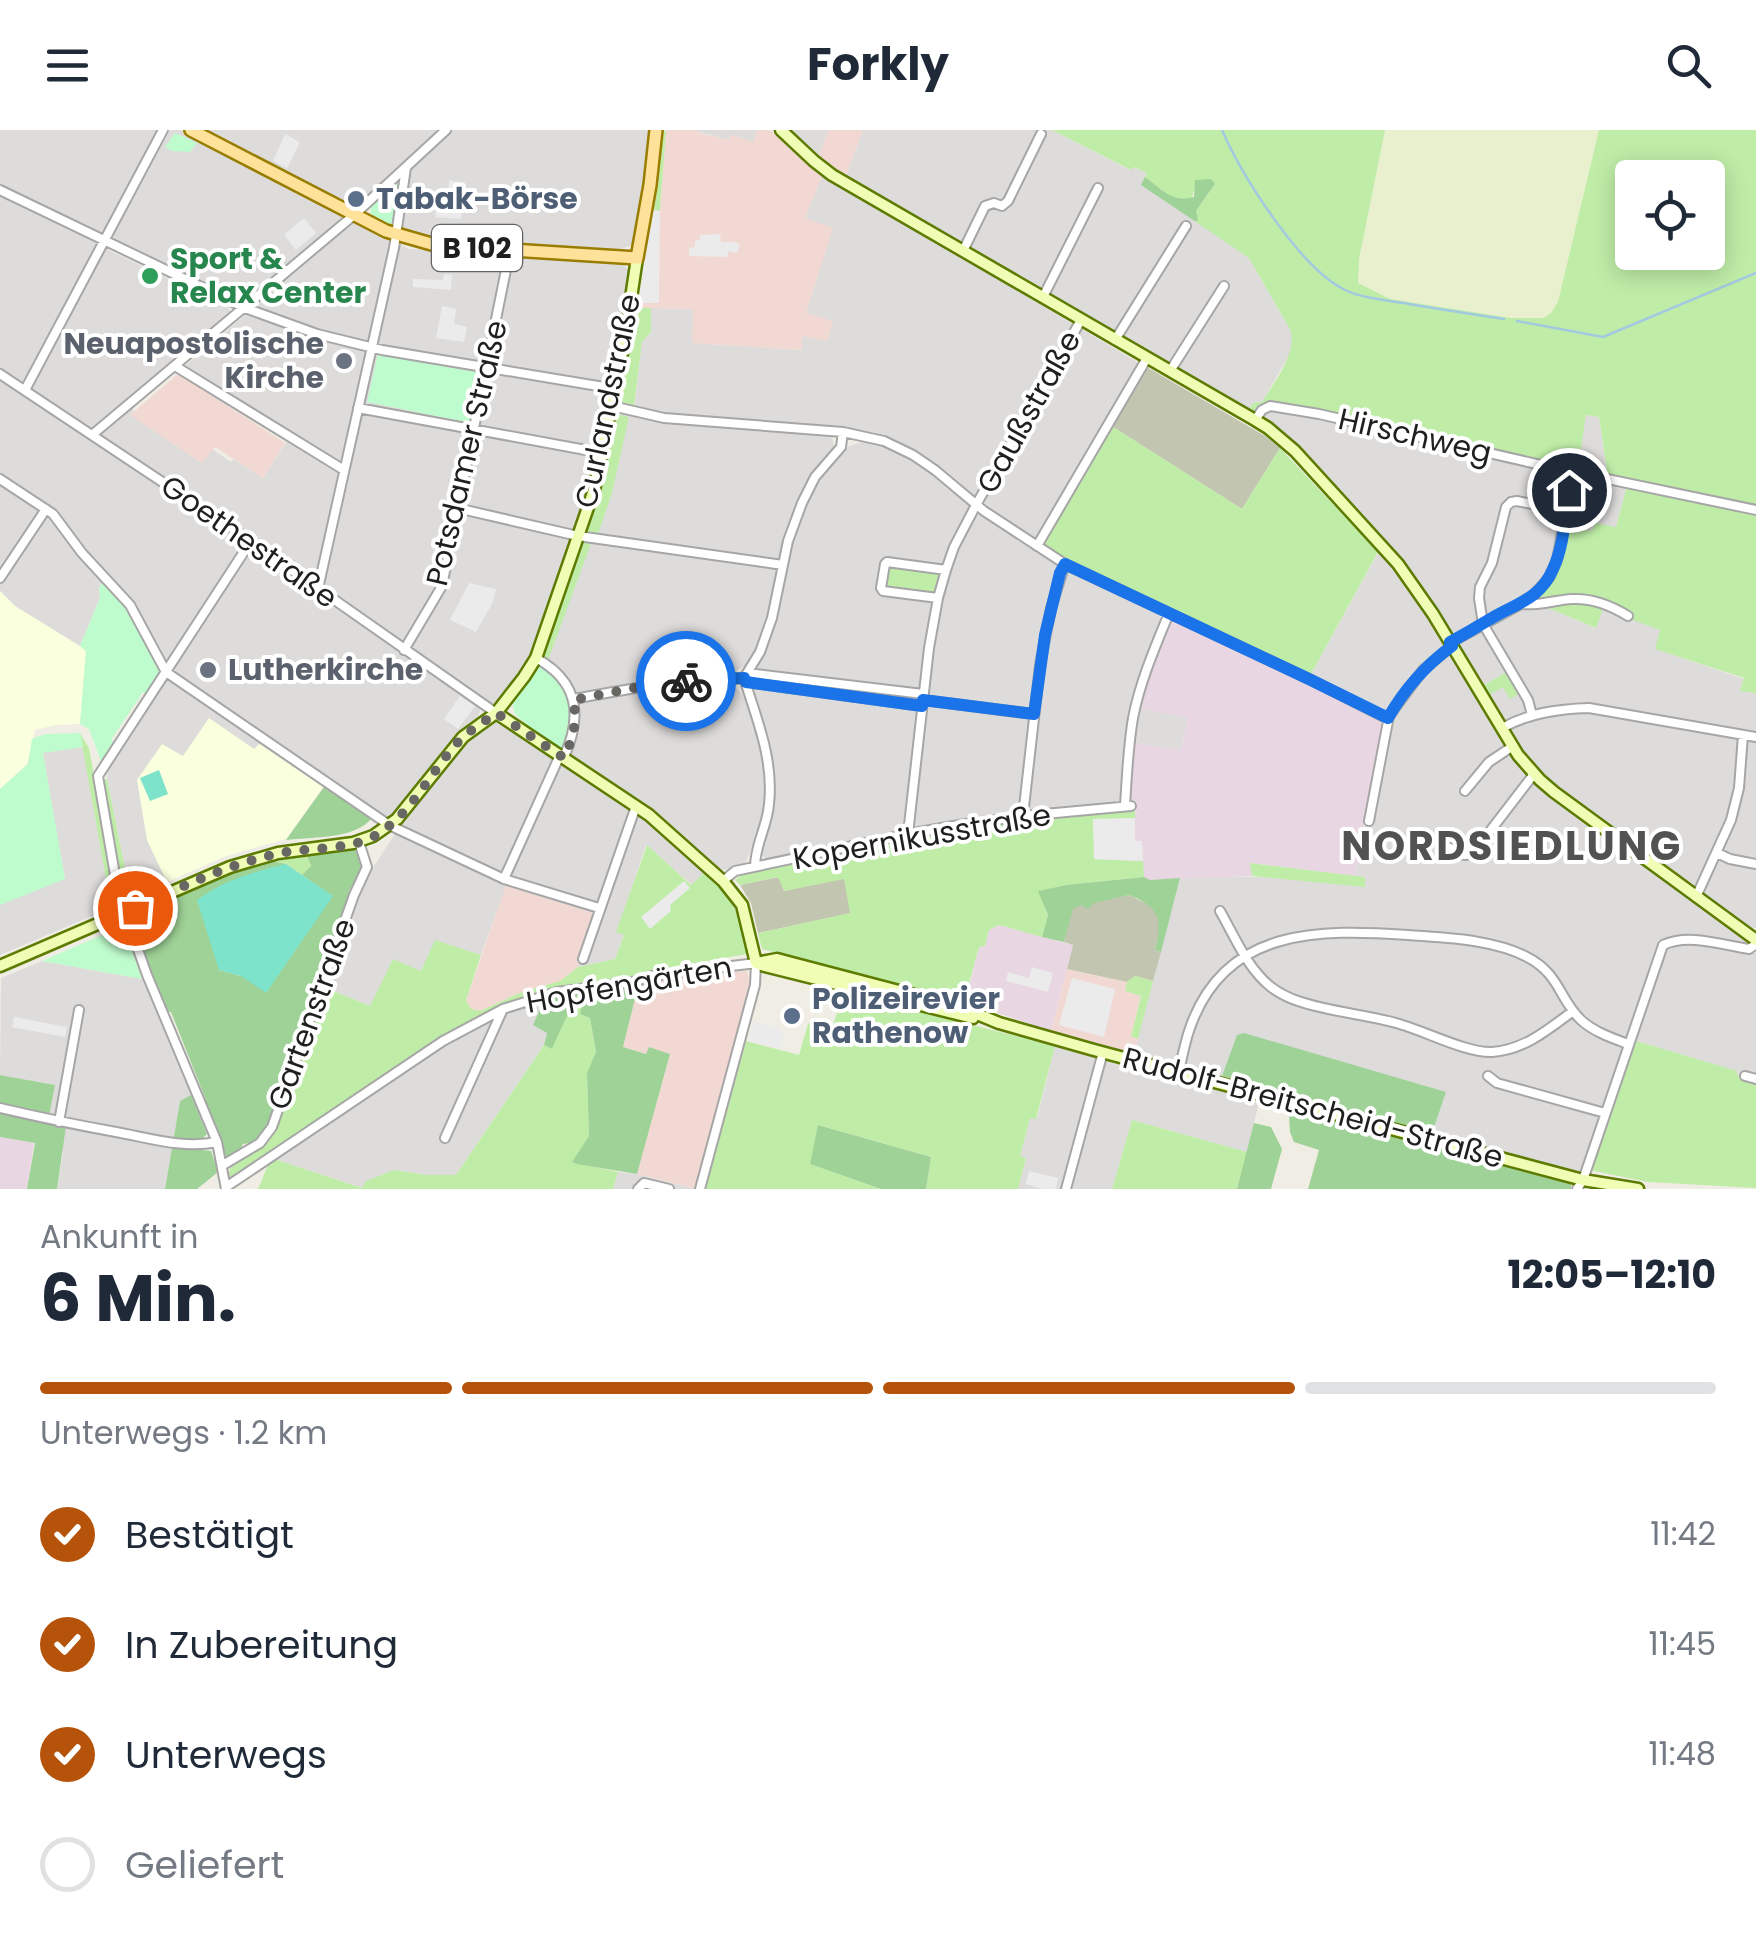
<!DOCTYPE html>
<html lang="de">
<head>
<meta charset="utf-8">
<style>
  :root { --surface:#fff; --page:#f2f2f3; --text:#1f2937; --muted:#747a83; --line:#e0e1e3; --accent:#b45309 }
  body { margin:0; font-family:Poppins,sans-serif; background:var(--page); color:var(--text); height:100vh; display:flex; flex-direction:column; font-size:38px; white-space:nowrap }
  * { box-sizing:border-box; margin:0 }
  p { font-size:32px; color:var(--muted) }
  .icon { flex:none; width:55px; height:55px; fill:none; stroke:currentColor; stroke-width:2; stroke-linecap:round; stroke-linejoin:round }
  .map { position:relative; height:1059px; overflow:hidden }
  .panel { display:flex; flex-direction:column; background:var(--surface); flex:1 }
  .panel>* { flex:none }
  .tools { position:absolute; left:1615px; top:30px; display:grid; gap:20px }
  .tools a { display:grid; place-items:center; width:110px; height:110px; border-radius:10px; background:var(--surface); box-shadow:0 5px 25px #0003; font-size:50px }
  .pin { position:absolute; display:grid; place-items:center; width:85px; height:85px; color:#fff; margin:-42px; border:5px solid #fff; border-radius:50%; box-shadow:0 2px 10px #0007 }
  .courier { position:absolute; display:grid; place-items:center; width:100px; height:100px; margin:-50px; border:8px solid #1a73e8; border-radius:50%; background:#fff; color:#222; box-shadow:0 2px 12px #0007 }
  .head em { font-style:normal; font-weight:700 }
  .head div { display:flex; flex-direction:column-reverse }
  .head { display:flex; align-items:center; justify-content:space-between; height:170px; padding:0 40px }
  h1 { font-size:65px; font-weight:700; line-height:75px }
  .bar { display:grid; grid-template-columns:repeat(4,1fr); gap:15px 10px; align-content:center; height:120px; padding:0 40px }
  .bar i { height:12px; border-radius:8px; background:var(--line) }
  .bar .on { background:var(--accent) }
  .bar p { grid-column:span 4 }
  ol { padding:0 40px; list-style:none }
  li { display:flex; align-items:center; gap:30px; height:110px }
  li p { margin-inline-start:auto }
  li .icon { padding:10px; border-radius:50%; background:var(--accent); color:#fff; stroke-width:4 }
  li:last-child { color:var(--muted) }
  li i { width:55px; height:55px; border:5px solid var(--line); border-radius:50% }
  header { display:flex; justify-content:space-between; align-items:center; height:130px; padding:0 40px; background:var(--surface); font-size:45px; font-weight:700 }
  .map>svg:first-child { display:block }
  .residential { fill:#dddcdb }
  .commercial { fill:#f2d8d2 }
  .industrial { fill:#e9d6e3 }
  .education { fill:#faffde }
  .construction { fill:#c2c5af }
  .farmland { fill:#e8f0ce }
  .grass { fill:#bfeda7; fill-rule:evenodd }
  .forest { fill:#9fd297 }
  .park { fill:#bffccd }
  .pitch { fill:#7ee3cb }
  .parking { fill:#ebebeb }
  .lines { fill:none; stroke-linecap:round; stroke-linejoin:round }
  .stream { stroke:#a2c9e0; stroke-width:2.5 }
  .street-casing { stroke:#a6a6a6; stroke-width:12 }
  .secondary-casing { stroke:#5c7b00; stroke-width:15 }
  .primary-casing { stroke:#997d00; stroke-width:16 }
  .street { stroke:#fff; stroke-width:8 }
  .secondary { stroke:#effdb5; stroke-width:10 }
  .primary { stroke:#ffe29a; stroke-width:11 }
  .done { stroke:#686764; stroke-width:10; stroke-dasharray:0 18 }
  .route { stroke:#1a73e8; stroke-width:12 }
  .service-dot { fill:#5c6f8a; stroke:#fff; stroke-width:4 }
  .leisure-dot { fill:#2e9e5b; stroke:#fff; stroke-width:4 }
  .worship-dot { fill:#6b7280; stroke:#fff; stroke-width:4 }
  .labels { text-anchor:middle; stroke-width:8; stroke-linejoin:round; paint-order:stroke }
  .shield { fill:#fff; stroke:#626262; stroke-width:2.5 }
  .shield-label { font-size:28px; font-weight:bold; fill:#1f1f1f }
  .service-label { font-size:30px; font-weight:bold; fill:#4e5e75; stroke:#fff; text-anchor:start }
  .leisure-label { font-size:30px; font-weight:bold; fill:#27864d; stroke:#fff; text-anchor:start }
  .worship-label { font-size:30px; font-weight:bold; fill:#5b616d; stroke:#fff; text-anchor:end }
  .street-label { font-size:30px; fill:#1f1f1f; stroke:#fff }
  .district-label { font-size:40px; font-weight:bold; letter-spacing:2.5px; fill:#525252; stroke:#fff }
</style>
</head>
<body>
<header><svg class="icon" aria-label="menu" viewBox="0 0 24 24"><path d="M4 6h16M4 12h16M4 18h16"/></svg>Forkly<svg class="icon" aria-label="search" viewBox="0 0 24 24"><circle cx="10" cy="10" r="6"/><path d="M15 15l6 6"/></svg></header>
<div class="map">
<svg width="1756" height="1059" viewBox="0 0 1756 1059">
  <rect width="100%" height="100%" fill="#f0eee4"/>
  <path class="residential" d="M0 0H158L98 115 229 178 230 184 126 270 134 281 131 285 202 333 212 319 231 332 234 329 263 348 286 312 338 343 312 461 481 577 478 588 457 604 389 689 264 606 255 620 147 710 167 752 131 768 107 649 108 640 171 543 107 447 99 458 100 468 80 516 15 476 0 461Z
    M170 0H180L409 119 619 130 630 142 609 266 588 363 532 521 524 537 494 577 324 459 351 339 185 236 243 187 241 173 113 110 114 104Z
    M207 0H651L635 111 630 116 621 119 576 121 435 112 404 102 403 96 412 39 407 33 355 79Z
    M698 0H757L754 13 732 5 729 10 697 2Z
    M785 0H829L817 30Z
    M863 0H1052L1130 40 1133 37 1147 43 1142 55 1249 128 1291 201 1293 210 1290 224 1262 272 1253 273 1247 282 845 48Z
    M822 46 1139 233 1036 412 984 377 923 325 873 302 655 283 634 278 642 212 651 202V178L693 179V213L801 220 802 206 827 211 833 191 806 184 832 98 804 89Z
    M1268 280 1320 287 1457 317 1497 330 1627 356 1616 397 1593 402 1567 396 1561 430 1553 450 1535 472 1595 498 1603 478 1635 489 1661 500 1656 519 1744 549 1741 561 1756 563V798H1749L1753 816 1686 805 1658 810 1582 1042 1579 1044 1432 1003 1445 962 1237 906 1222 946 1134 923 1180 748 1223 746 1282 748 1365 747 1355 746 1384 592 1382 589 1311 544 1384 412 1265 293 1264 283Z
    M620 281 655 290 826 304 832 308 835 319 823 334 782 428 777 432 583 403 597 361 615 284Z
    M1586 285 1599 287 1607 341 1577 335Z
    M865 311 882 314 921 333 971 375 970 381 982 384 1078 446 1159 484 1162 490 1139 577 1188 588 1181 620 1132 614 1120 672 1033 681 914 699 769 730 762 726 760 721 773 655 751 563 758 556 755 548 760 542 756 533 801 379 814 355 840 323 849 316Z
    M582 409 778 438 780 441 771 484 762 511 749 533 731 544V553L742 564 755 588 768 648 763 695 744 735 719 741 568 626 575 612 579 591 576 568 568 549 558 537 541 526Z
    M495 592 563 633 642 687 705 742 692 755 646 715 617 802 624 804 615 829 578 837 595 784 506 757 481 825 436 811 421 842 370 876 326 858 367 748 376 733 402 693 462 617Z
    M83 617 106 749 113 777 0 825V775L65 748 42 622Z
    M1678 813 1756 823V951L1736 945V941L1633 910 1665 818Z
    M42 831 142 849 191 965 180 971 165 1059H57L63 1023 48 992 55 955 0 945 1 848Z
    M545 868 547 903 544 915 456 1045H427L394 1040 363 1058 274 1029 425 925 485 890Z
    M1055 916 1093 926 1096 930 1063 1059H1018L1026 1029 1020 1027 1030 987 1037 988Z
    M1105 931 1237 965 1259 973 1247 1022 1132 990 1112 1059H1069L1102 932Z
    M618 1042 637 1044 696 1059H613Z"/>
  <path class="commercial" d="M666 0H698V3L729 10 731 5 754 12 757 0H770L822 46 805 88 833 98 806 183 833 191 827 211 802 206V220L692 213 693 179 640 178 652 80H660Z
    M829 0H863L845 48 817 30Z
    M178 244 285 313 263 348 215 317 202 333 130 285Z
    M506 756 596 784 578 837 560 851 522 862 480 881 471 879 466 870Z
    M1067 839 1127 852 1126 861 1141 865 1131 905 1138 909 1134 923 1051 901Z
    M747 841 750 855 697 1059 637 1044 670 924 649 918 647 924 623 917 639 853Z"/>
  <path class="industrial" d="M1176 489 1382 589 1384 592 1355 746 1251 733 1252 746 1150 750 1144 747 1142 731 1094 729 1135 682 1129 680 1132 613 1181 620 1188 588 1139 578 1147 547 1169 493Z
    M999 795 1073 815 1051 901 965 872 979 817 985 816 989 800Z
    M0 1007 34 1013 27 1059H0Z"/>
  <path class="education" d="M0 461 15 476 86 520 80 594 56 595 35 600 27 634 0 659Z
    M209 588 254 619 259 614 323 657 286 709 226 726 167 752 147 710 137 650 162 614 183 626Z"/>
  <path class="construction" d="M1145 236 1265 306 1280 318 1242 379 1110 295Z
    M779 747 784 761 845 748 851 783 758 803 751 773 740 755Z
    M1129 765 1151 776 1157 785 1160 797 1155 820 1161 822 1153 851 1135 846 1127 852 1067 839 1073 815 1064 812 1072 779 1081 775Z"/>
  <path class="farmland" d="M1385 0H1599L1562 160 1556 176 1551 183 1538 189 1511 188 1390 169 1357 153 1359 129Z"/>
  <path class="grass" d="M1052 0H1385L1359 129 1358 153 1390 169 1511 188H1543L1551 183 1558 172 1599 0H1756V377L1602 345V340H1607L1599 287 1586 285 1578 338 1528 331 1411 299 1286 273H1265L1255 281 1249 279 1253 273 1262 272C1274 252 1296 226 1291 201L1249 128 1196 92H1197L1196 81 1214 56 1206 50H1196L1192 69 1171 67 1145 47 1147 43 1134 37 1131 40ZM1632 48H1708V122H1632Z
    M663 1H666L660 81 652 80Z
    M640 178H651V202L642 212 634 276 622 272 621 268 636 183Z
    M617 284 629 287 612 363 597 407 586 405 601 353Z
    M1110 295 1242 379 1280 318 1378 422 1311 544 1089 441 1044 416 1043 413Z
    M1627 356 1756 384V563L1740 561 1744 548 1655 519 1660 500 1603 479 1596 498 1534 472C1558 444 1561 432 1567 396L1592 401 1595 393 1616 397Z
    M583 411H592L548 530 543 526 547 512Z
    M888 436 939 443 933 463 886 457Z
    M1508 541 1521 562 1510 569 1503 557 1489 565 1484 555Z
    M80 603 89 618 95 651 107 649 131 768 113 777 106 749Z
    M1129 680 1135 681V688L1093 690 1095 729 1143 731 1144 747 1066 755 1039 761 1048 786 1042 807 999 795 989 800 985 816 979 817 964 872 762 819 758 803 850 783 844 749 784 761 778 747 740 755 735 750 741 745 959 699 1021 690Z
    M647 715 691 755 705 742C737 771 738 783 747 824L649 841 635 849 558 859 443 908 229 1054C225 1028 245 1031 261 1018 268 1012 272 1004 277 996L326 858 370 876 393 829 421 841 435 810 481 825 466 870 471 879 480 881 522 862 560 851 578 837 615 829 624 805 616 802Z
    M306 723 311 737 302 745 286 734 266 730Z
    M1250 733 1365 747V757L1252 746Z
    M1135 846 1153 851 1138 909 1131 906 1141 866 1125 861 1127 852Z
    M843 862 1055 916 1036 989 1030 988 1020 1026 1026 1028 1018 1059H926L931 1027 819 995 810 1034 881 1059H705L746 911 799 925 808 894 811 892 833 896Z
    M570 865 584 866 580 884 590 888 596 923 587 944 589 1006 573 1032 618 1042 613 1059H258L268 1035 274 1029 362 1058 366 1051 394 1040 427 1045H456L544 915 552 919 571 877Z
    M1633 910 1737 941V945L1756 951V1058L1648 1052 1594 1041 1590 1037Z
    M1132 990 1247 1022 1237 1059H1112Z"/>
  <path class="forest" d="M1145 47C1162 59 1172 73 1194 67L1195 50 1211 49 1215 54 1196 81 1198 90 1196 92 1141 55Z
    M324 657 371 689C355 709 311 707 286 710Z
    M355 718 362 739 349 761 347 773 267 999 255 1012 243 1014 238 1024 229 1028 226 1026 204 972 206 970 171 882 166 881C154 852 136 818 134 787L232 742 266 730 286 734 219 840 241 846 332 766 302 745 311 736 306 723Z
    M1144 747 1150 750 1180 748 1161 822 1155 820C1162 789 1161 778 1129 765L1094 773 1088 779 1081 775 1073 779 1064 812 1042 807 1048 785 1038 761 1066 755Z
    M639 853 623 917 646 924 649 917 670 924 637 1044 577 1034 572 1032 589 1006 587 943 596 922 590 888 580 884 584 866 588 861Z
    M559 864 570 865 571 877 552 919 544 915 547 903 533 895 545 868Z
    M1244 903 1446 962 1432 1003 1222 946 1237 905Z
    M0 945 55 955 48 992 66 996 57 1059H27L35 1013 0 1007Z
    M191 965 207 1004 202 1009 192 1010V1019L211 1021 218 1042 197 1059H165L180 971Z
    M1301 980 1571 1054V1059H1308L1319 1020 1294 1012 1290 1002 1289 985Z
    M1254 993 1271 997 1282 1019 1271 1059H1237Z
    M818 995 931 1027 926 1059H881L810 1034Z"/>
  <path class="park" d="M175 3 197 13 190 22 172 21 165 17Z
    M397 52 400 55 394 91 388 96 371 86V76Z
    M378 224 480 243 470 293 367 272Z
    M103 452 126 477 161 541 147 565 143 562 111 610 115 613 105 629 101 631 89 599 80 594 86 521 80 516 100 468 99 458Z
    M544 534C577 564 574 578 565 618L561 621 526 598 527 595 515 584 512 572 540 535Z
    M80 603 83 617 43 623 65 749 0 775V659L28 634 32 609 45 604Z
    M120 797 124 799 142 849 42 831Z"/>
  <path class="pitch" d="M159 640 168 664 150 671 140 648Z
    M286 734 333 766 266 863 241 846 219 840 197 770C224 750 253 742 286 734Z"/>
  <path class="parking" d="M285 4 300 12 287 38 273 31Z
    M449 50 465 53 461 89 435 87 436 79H447Z
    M652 80 660 81 659 173H639Z
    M304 88 316 103 296 120 284 105Z
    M720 104 721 112H736L740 115 737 123 728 121V127L689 126V118L695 117V111L700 110V105Z
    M444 144 452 145 451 160 413 157V149L443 150Z
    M442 176 456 179 454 194 467 197 464 212 436 208Z
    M469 453 496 459 492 474 476 502 450 490Z
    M460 566 475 576 458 599 444 589Z
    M1135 688V711H1142L1143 731 1094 729 1093 689Z
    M684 751 690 758 670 775 671 781 650 799 641 787Z
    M1032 837 1053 843 1048 862 1006 851 1008 842 1029 848Z
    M1072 848 1115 859 1104 907 1059 895Z
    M14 887 67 897 65 907 12 897Z
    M754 891 780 898 779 901 784 902 780 919 749 911Z
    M1029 1041 1058 1048 1056 1059H1043L1026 1054Z"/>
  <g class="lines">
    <path class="stream" d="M1222 0C1242 46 1299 136 1343 159 1360 168 1385 170 1404 173 1437 179 1471 184 1504 189
      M1517 191 1603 207 1756 143"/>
    <defs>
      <path id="street" d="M0 60 245 178 317 204 382 220 616 259
        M963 121 985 76 994 73 1002 76 1008 71 1041 4
        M1043 167 1098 58
        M1115 210 1186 96
        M175 236 344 340
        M1170 241 1224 156
        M0 244 239 403 496 583
        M25 260 163 0
        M612 276 664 288 843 302 884 311 913 325 935 340 984 381 1065 434 1311 550 1388 589
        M358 278 602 323
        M1255 290 1262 280 1270 276 1319 284 1550 337 1756 380
        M92 305 354 85 446 0
        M0 349 53 384 82 423 130 475 166 542 389 695 504 749 599 778
        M457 378 578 406 783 435
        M1037 416 1147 228
        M0 448 46 379
        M318 459 394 118 406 38
        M938 468 883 461 881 458 885 434 887 432 946 440
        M1522 474C1540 476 1554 470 1572 469 1592 468 1612 476 1628 486
        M1450 513 1530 469 1549 448 1557 430 1573 340
        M404 520 442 456 510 120
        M536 528C578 551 583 585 564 627
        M748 543 923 564
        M746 552 922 576
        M573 569C630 559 686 548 744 548
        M923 570 1033 584
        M1532 585 1528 570 1483 494 1479 468 1480 457 1492 433 1506 377 1511 372 1517 371 1566 381
        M1502 598C1529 583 1558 579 1589 578L1756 607
        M1465 661 1489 632 1513 616
        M1125 675C1127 646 1128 617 1133 588 1140 552 1155 517 1169 483
        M1023 686 1040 535 1051 478 1065 434
        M1369 691 1389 586 1423 540 1452 516
        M908 704 929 518 938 468 946 440 954 417 976 375 1081 190
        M1450 718C1459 724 1464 728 1474 722L1534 644
        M1717 723 1730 729 1756 734
        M755 737C755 714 767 698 769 674 774 630 757 590 744 548L760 522 772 488 788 411 802 373 815 347 841 317 843 302
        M504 749 560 625
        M723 751 735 741 908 704 959 695 1023 686 1131 676
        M1696 767 1731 690 1739 658 1743 605
        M1220 781C1235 807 1247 838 1271 857 1279 863 1289 868 1298 871 1330 882 1364 884 1396 893 1423 900 1466 923 1492 922 1524 920 1549 899 1573 881
        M583 829 636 676
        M1179 942C1182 927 1185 912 1190 898 1225 797 1320 799 1408 805 1446 808 1493 809 1527 827 1560 844 1559 869 1581 890 1594 902 1612 908 1628 914
        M1488 946 1497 953 1605 983
        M1745 946 1756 949
        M0 978C38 987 77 995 116 1002 149 1008 183 1019 217 1012
        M59 992 79 880
        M445 1008 503 879
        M223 1035 260 1013 272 997 354 765 367 737 359 712
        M226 1057 443 911 503 879 557 862 633 852 652 846 756 833 755 855 700 1059
        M226 1059 217 1012 147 845 125 783 115 745 98 646 251 411
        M638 1059 644 1053 669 1059
        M1066 1059 1103 922
        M1577 1059 1583 1050 1663 815C1689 803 1721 815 1749 819L1756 814"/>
      <path id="secondary" d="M781 0 814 31 832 45 1255 290 1268 298 1295 321 1398 434 1433 484 1518 625 1540 650 1554 662 1756 810
        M496 583 649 685 723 751 742 775 756 833
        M756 833 777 829 792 833 960 877 999 893 1094 920 1583 1050 1638 1059
        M761 835 973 888
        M0 836 230 737 278 723 353 713 373 706 397 689 463 607 496 583 524 547 536 528 594 360 625 208 637 128"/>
      <path id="primary" d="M191 0 386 101 435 115 637 128 650 55 656 0"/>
    </defs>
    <use href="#street" class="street-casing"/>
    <use href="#secondary" class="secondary-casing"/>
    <use href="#primary" class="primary-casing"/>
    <use href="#street" class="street"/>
    <use href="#secondary" class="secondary"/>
    <use href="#primary" class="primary"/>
  </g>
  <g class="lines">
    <path class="done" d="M135 778C180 758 224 736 272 725 302 717 344 721 371 708 410 688 430 642 459 611 470 600 484 592 496 583L564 628C573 608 578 591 573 570L644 556 686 551"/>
    <path class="route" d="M686 551 744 548 746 552 922 576 923 570 1034 584 1045 505 1060 443 1065 434 1311 550 1388 588C1404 560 1426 535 1452 516L1450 512C1464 505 1478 496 1492 488 1516 474 1541 468 1553 439 1564 416 1565 386 1569 360"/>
  </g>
  <g class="service-dot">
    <circle cx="356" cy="69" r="10"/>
    <circle cx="792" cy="886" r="10"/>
  </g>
  <circle class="leisure-dot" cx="150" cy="146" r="10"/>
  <g class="worship-dot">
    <circle cx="344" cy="231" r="10"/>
    <circle cx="208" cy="540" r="10"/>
  </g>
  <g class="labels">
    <rect class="shield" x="432" y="95" width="90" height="46" rx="8"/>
    <g class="shield-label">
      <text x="477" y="128">B 102</text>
    </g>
    <g class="service-label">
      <text x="376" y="79">Tabak-Börse</text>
      <text x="812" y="879">Polizeirevier<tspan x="812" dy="34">Rathenow</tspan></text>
    </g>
    <g class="leisure-label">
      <text x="170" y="139">Sport &amp;<tspan x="170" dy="34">Relax Center</tspan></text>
    </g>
    <g class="worship-label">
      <text x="324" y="224">Neuapostolische<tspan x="324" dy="34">Kirche</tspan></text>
      <text x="228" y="550" text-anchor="start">Lutherkirche</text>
    </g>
    <g class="street-label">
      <text transform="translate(608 271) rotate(-78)" y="10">Curlandstraße</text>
      <text transform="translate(1029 282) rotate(-61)" y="10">Gaußstraße</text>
      <text transform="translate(1415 306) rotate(13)" y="10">Hirschweg</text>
      <text transform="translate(467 323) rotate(-77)" y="10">Potsdamer Straße</text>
      <text transform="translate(249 412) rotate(35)" y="10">Goethestraße</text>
      <text transform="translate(922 707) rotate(-10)" y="10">Kopernikusstraße</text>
      <text transform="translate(629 855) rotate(-10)" y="10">Hopfengärten</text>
      <text transform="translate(312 884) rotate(-70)" y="10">Gartenstraße</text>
      <text transform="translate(1313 978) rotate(15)" y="10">Rudolf-Breitscheid-Straße</text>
    </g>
    <g class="district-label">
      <text x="1512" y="730">NORDSIEDLUNG</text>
    </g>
  </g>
</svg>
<div class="tools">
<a><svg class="icon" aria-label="locate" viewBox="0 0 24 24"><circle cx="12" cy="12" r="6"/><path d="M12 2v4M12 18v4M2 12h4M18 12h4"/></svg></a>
</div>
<div class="pin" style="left:135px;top:778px;background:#ea580c"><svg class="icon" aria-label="bag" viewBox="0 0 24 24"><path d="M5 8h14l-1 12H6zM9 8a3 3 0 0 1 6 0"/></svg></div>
<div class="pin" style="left:1569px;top:360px;background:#1f2937"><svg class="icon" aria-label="home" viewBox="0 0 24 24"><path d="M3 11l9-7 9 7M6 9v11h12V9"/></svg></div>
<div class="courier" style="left:686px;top:551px"><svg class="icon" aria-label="bike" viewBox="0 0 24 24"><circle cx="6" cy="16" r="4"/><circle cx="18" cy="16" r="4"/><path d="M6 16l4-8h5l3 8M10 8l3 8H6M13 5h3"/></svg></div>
</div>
<section class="panel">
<div class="head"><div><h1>6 Min.</h1><p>Ankunft in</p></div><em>12:05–12:10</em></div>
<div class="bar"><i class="on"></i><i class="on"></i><i class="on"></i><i></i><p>Unterwegs · 1.2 km</p></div>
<ol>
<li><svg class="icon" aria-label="check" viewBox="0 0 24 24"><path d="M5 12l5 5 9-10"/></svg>Bestätigt<p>11:42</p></li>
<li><svg class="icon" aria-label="check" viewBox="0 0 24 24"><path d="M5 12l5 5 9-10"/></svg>In Zubereitung<p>11:45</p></li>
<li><svg class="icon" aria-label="check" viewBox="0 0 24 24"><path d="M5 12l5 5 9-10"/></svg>Unterwegs<p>11:48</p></li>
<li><i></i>Geliefert</li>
</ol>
</section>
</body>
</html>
